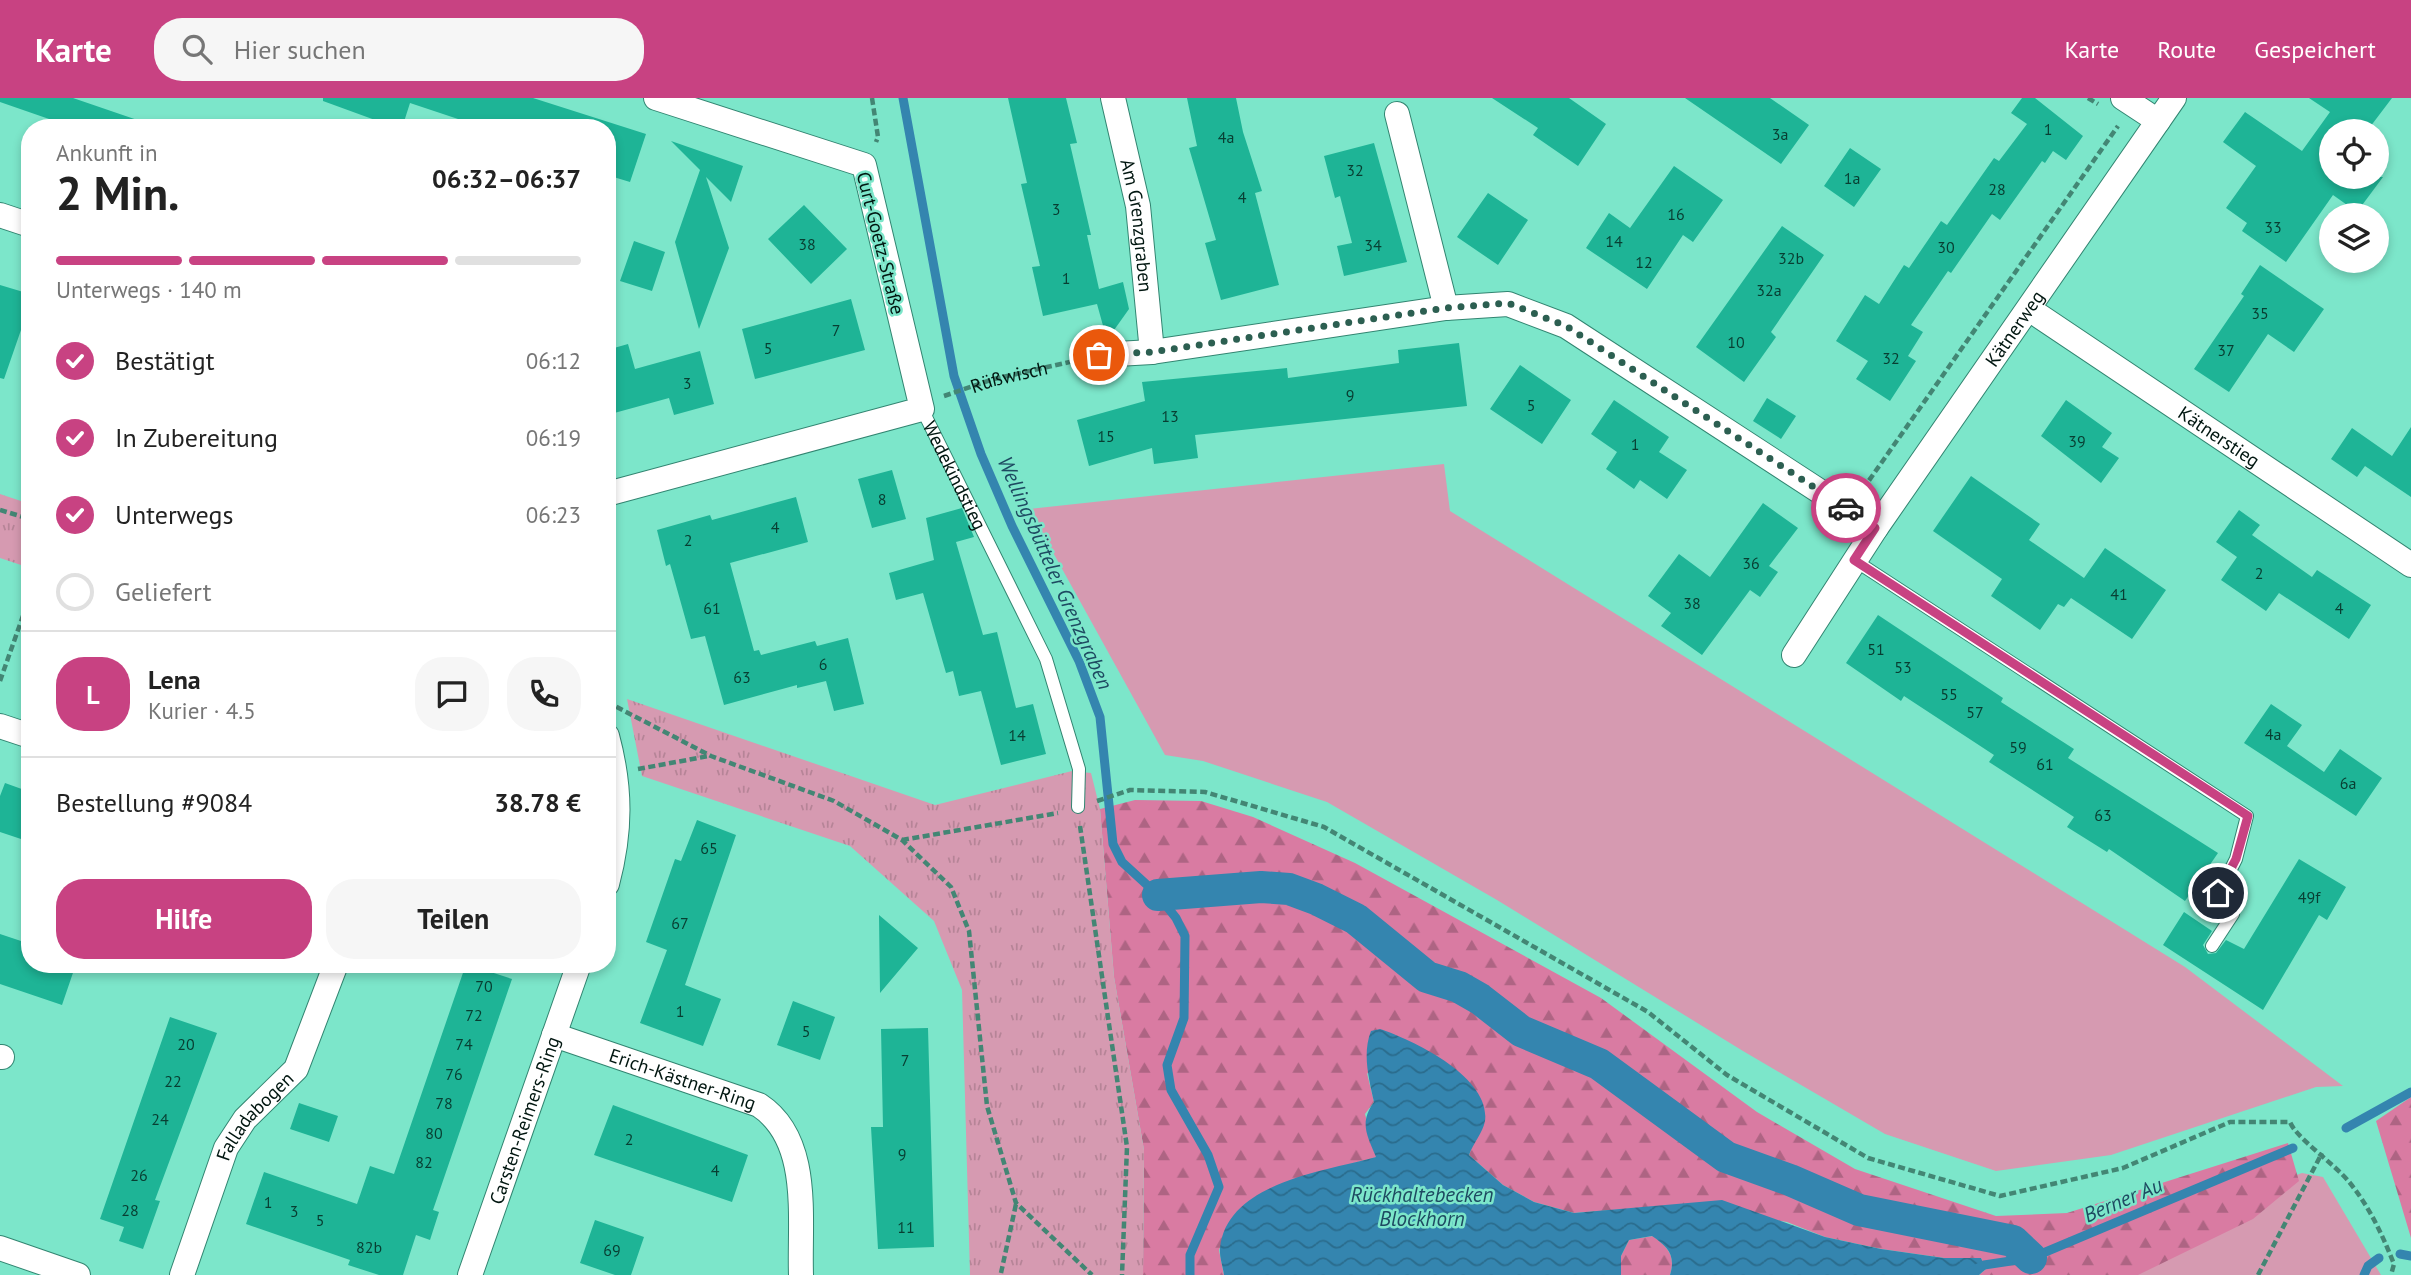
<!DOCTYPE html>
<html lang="de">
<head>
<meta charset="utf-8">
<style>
  :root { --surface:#fff; --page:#f6f6f6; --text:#222; --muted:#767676; --line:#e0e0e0; --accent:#c84282 }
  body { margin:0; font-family:"PT Sans",sans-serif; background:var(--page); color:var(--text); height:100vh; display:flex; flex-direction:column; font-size:26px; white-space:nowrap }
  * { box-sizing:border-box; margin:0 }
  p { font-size:23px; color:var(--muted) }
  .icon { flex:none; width:38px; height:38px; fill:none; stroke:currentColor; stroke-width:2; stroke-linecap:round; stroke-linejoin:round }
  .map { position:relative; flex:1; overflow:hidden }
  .panel { position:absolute; left:21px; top:21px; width:595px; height:854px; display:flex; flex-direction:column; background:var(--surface); border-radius:28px; box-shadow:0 4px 10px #0003 }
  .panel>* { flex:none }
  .controls { position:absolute; left:2319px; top:21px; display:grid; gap:14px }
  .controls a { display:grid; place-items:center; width:70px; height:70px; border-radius:50%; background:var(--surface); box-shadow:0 4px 10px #0003; font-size:35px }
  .pin { position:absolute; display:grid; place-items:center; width:60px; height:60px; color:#fff; margin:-30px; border:4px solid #fff; border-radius:50%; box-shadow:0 2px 7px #0007 }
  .courier { position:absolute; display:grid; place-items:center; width:70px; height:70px; margin:-35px; border:5px solid #c84282; border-radius:50%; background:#fff; color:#222; box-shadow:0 2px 9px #0007 }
  .overview em { font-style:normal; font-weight:800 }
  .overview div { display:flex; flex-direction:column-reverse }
  .overview { display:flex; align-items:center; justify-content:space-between; height:119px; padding:0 35px }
  h1 { font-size:46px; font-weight:800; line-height:52px }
  .bar { display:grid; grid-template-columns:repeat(4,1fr); gap:10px 7px; align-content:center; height:84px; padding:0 35px }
  .bar i { height:9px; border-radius:5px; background:var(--line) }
  .bar .on { background:var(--accent) }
  .bar p { grid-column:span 4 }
  .line { display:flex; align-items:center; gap:18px; padding:0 35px; border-top:2px solid var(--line) }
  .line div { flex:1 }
  .round { display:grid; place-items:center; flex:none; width:74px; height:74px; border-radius:28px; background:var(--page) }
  ol { padding:0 35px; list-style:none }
  li { display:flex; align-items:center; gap:21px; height:77px }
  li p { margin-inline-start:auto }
  li .icon { padding:7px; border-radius:50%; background:var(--accent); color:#fff; stroke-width:4 }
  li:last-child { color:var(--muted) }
  li i { width:38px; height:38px; border:4px solid var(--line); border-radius:50% }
  .primary-button { display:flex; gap:14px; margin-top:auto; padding:14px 35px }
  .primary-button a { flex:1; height:80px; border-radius:28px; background:var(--accent); color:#fff; font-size:28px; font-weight:800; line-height:80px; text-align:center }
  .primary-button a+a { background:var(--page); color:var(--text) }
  header { display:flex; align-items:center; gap:42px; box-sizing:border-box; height:98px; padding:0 35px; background:var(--accent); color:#fff }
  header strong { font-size:33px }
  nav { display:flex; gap:38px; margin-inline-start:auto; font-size:24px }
  .search { width:490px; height:63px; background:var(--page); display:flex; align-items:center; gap:18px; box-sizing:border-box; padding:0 24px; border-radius:28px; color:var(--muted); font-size:26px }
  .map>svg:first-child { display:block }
  .grass { fill:#d69ab1 }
  .forest { fill:url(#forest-firs) }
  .park { fill:url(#park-tufts) }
  .water { fill:url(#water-waves) }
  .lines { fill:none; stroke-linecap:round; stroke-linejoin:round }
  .stream { stroke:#3485af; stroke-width:9 }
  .canal { stroke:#3485af; stroke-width:32 }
  .building { fill:#1eb496 }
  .service-casing { stroke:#328571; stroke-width:14 }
  .minor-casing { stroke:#328571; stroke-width:26 }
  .path { stroke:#438674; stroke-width:4.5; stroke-dasharray:7 3.5; stroke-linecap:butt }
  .service { stroke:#fff; stroke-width:12 }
  .minor { stroke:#fff; stroke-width:24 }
  .done { stroke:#2c5f51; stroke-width:7; stroke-dasharray:0 12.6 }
  .route { stroke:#c84282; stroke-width:9 }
  .labels { text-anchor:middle; stroke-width:5; stroke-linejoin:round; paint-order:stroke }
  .number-label { font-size:16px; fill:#083e32 }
  .street-label { font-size:19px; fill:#011610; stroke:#7ce6ca }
  .water-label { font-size:21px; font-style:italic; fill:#1e4a61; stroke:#7ce6ca }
</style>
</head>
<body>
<header>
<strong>Karte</strong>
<div class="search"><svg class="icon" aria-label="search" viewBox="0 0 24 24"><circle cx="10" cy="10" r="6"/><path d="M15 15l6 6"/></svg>Hier suchen</div>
<nav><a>Karte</a><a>Route</a><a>Gespeichert</a></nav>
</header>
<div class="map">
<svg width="2411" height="1177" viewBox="0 0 2411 1177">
  <defs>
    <pattern id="forest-firs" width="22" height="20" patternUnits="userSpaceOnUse" patternTransform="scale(1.75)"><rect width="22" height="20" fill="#d97ba2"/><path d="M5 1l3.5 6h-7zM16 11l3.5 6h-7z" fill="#ae6483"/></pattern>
    <pattern id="park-tufts" width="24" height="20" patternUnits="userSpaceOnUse" patternTransform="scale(1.75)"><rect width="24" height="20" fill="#d69ab1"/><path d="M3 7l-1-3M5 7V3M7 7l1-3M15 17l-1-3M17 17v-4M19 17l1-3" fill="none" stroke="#b68497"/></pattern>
    <pattern id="water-waves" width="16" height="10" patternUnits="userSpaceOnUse" patternTransform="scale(1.75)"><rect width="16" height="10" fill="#3485af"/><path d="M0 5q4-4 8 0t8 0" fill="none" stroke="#2a6c8d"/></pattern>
  </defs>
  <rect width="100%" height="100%" fill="#7ce6ca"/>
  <path class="grass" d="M1444 366 1450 413 2185 869 2343 988 2316 989 2111 1057 1996 1073 1885 1036 1743 953 1497 802 1327 704 1203 663 1165 657 1029 411Z
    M2302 1075 2323 1079 2381 1177H2111L2133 1136Z"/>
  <path class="forest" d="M1135 702 1201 703 1253 719 1355 765 1601 900 1757 1014 1855 1071 1996 1118 2067 1115 2288 1045 2299 1083 2253 1121 2138 1177H1979L1986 1171 1981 1160H1944L1881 1151 1825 1139 1787 1124 1677 1107 1574 1115 1534 1104 1503 1087 1469 1057 1472 1047 1367 975 1374 1004 1365 1016 1377 1059 1335 1070 1233 1119 1219 1152 1224 1177H1143L1144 1052 1114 879 1100 711Z
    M2411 999V1140L2376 1023Z
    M1653 1138C1668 1150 1676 1157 1670 1177H1621V1158L1629 1142Z"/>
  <path class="park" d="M0 396 30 406V470L0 460Z
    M627 601 935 707 1072 673 1091 675 1100 711 1114 879 1144 1052 1143 1177H970L962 892 934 823 850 748 642 678Z"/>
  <path class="water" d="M1380 931C1413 942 1491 979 1485 1023 1483 1034 1473 1046 1469 1057L1503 1087 1534 1104 1574 1115 1722 1102 1825 1139 1881 1151 1944 1160H1981L1986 1171 1979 1177H1670C1676 1157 1668 1149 1652 1138L1629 1142 1621 1158V1177H1224C1223 1169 1219 1158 1220 1150 1227 1084 1326 1073 1376 1059 1367 1037 1359 1025 1374 1004 1369 981 1362 956 1371 933Z"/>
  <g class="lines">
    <path class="stream" d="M903 0 954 278 981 356 1012 428 1079 563 1100 619 1113 746 1122 764 1158 797 1176 820 1185 838 1184 920 1167 967 1171 992 1208 1057 1219 1089 1190 1157V1177
      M2346 1030 2411 994
      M2400 1156 2411 1158
      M1964 1177 1984 1167 2031 1160 2293 1050
      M2364 1177 2368 1168 2379 1160"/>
    <path class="canal" d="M1158 797 1261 789 1289 791 1316 801 1356 821 1427 879 1459 889 1480 901 1521 933 1599 966 1726 1059 1790 1082 1859 1112 2013 1143 2031 1160"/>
  </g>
  <path class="building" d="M0 0H73L149 26 148 30H75L0 4Z
    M323 0H533L646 36 630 84 607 77V30H469L470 25 410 5 402 30H397L323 3Z
    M1008 0H1066L1077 45 1070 46 1091 137H1087L1099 191 1123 184 1129 211 1107 242 1097 206 1043 218 1032 169 1040 168 1021 86 1027 85Z
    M1187 0H1236L1243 34 1262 93 1255 95 1279 187 1221 202 1205 145 1216 142 1189 50 1197 48Z
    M1492 0H1569L1606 26 1578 68 1533 37 1538 30Z
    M1685 0H1770L1809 27 1781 66Z
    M2022 0H2035L2083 38 2066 62 2053 53 2045 65 2042 63 2000 122 1992 116 1951 175 1948 173 1911 227 1923 234 1908 258 1916 263 1890 303 1856 281 1868 263 1836 243 1865 197 1879 206 1904 167 1909 170 1941 123 1947 127 1994 60 1999 63 2027 26 2011 15Z
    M2309 0H2392L2367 33H2331V79H2383L2357 114 2333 97 2286 164 2242 133 2247 125 2226 110 2256 68 2223 44 2245 14 2302 53 2330 14Z
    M671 43 743 68 731 104 706 79 729 150 699 231 675 144 700 72Z
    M1374 45 1407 164 1344 178 1337 148 1352 145 1340 98 1335 100 1324 58Z
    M1850 50 1881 71 1854 109 1824 88Z
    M1674 68 1723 102 1693 144 1683 137 1647 191 1586 150 1609 115 1630 130Z
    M1488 95 1528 122 1498 167 1457 139Z
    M804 107 847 151 811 186 768 141Z
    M1782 128 1824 157 1771 234 1776 239 1744 284 1696 249Z
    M634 143 665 154 652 193 620 183Z
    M2260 167 2324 211 2294 254 2268 236 2229 294 2194 271 2244 198 2241 196Z
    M0 187 30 196V206L4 281 0 280Z
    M851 201 865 252 755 281 742 231Z
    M1459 245 1467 308 1195 337 1198 360 1154 366 1152 350 1089 368 1077 322 1145 303 1142 284 1287 270 1288 280 1399 265 1398 252Z
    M628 246 635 271 700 253 714 306 674 317 669 300 607 317V252Z
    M1520 267 1571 302 1542 346 1490 311Z
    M1767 300 1796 318 1781 341 1753 323Z
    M1614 302 1669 339 1659 354 1687 372 1667 401 1640 382 1634 391 1606 371 1617 354 1591 336Z
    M2066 302 2112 335 2102 349 2119 360 2101 385 2041 338Z
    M2411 329V399L2365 368 2357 379 2331 361 2352 330 2392 358Z
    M892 372 906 421 872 430 858 381Z
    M1971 378 2040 426 2029 442 2084 480 2105 450 2166 492 2132 541 2071 500 2064 509 2058 506 2040 532 1991 498 2002 481 1933 433Z
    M796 399 808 444 730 465 754 553 759 552 761 557 815 543 817 548 848 540 864 606 834 613 826 583 797 590V587L724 607 705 538 691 541 670 466 666 468 657 432 710 417 712 422Z
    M1763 405 1798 430 1769 468 1778 474 1760 499 1750 492 1702 557 1661 528 1671 515 1648 498 1679 456 1710 479Z
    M962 410 974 439 956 444 983 537 997 534 1016 610 1033 606 1046 656 1001 667 981 593 959 598 953 573 946 575 923 495 896 502 889 475 934 462 926 420Z
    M2239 412 2260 427 2252 437 2312 479 2317 472 2371 507 2349 541 2279 495 2266 513 2221 482 2237 459 2216 444Z
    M1878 517 2003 600 2001 604 2074 651 2068 660 2218 755 2185 803 2109 751 2107 754 2067 729 2074 719 1989 664 1994 657 1904 598 1901 603 1846 565Z
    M2271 606 2302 627 2287 648 2324 674 2340 651 2382 680 2356 718 2244 645Z
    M5 685 30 694V744L0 734V698Z
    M697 722 736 737 685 887 721 901 703 948 640 925 667 852 646 844 675 761 681 763Z
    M2299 761 2346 789 2327 822 2319 817 2263 912 2163 847 2184 814 2212 833 2203 847 2208 856 2216 855 2226 842 2244 851Z
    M879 817 918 850 880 895Z
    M0 836 30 846V866H76L62 907 0 886Z
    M466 866 512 881 433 1112 439 1114 430 1142 416 1137 403 1177H379L348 1167 350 1162 246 1126 264 1074 357 1106 370 1068 394 1076Z
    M793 903 835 919 820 962 777 947Z
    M170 919 217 935 155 1102 160 1103 143 1151 119 1143 124 1129 100 1121Z
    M928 930 934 1149 878 1151 871 1029H883L881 931Z
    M299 1005 338 1018 329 1044 290 1031Z
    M613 1007 748 1057 732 1104 594 1057Z
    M595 1122 644 1139 631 1177H615L580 1165Z"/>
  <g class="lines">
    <defs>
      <g id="service">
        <path id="s2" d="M922 311 1046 561 1079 671 1078 709"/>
        <path d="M1854 462 2247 718 2236 761 2219 795 2233 816 2212 848"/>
      </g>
      <g id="minor">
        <path id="s3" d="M1113 0 1138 108 1152 254"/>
        <path d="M2123 0 2158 23"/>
        <path d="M1397 16 1446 210"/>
        <path d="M0 117 30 127"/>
        <path id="s4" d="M2029 211 2411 467"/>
        <path d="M1099 257 1152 254 1446 210 1508 206 1566 228 1876 430"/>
        <path d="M607 396 922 311 864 67 656 0"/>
        <path id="s5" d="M1794 557 1876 430 2174 0"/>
        <path d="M0 628 30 638"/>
        <path d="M607 638C621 690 621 733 607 786"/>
        <path id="s6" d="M554 937 759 1007C812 1042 799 1121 801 1177"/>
        <path d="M0 959H2"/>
        <path d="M0 1150 78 1177"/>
        <path id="s7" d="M182 1177 226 1050 245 1021 296 971 336 866"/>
        <path id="s8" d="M470 1177 579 866"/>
      </g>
    </defs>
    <use href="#service" class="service-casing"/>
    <use href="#minor" class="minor-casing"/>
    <g class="path">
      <path d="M872 0 878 39 876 44"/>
      <path d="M2088 0 2098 6"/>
      <path id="s1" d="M944 298 994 281 1074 263"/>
      <path d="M1863 391 2118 28"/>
      <path d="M0 412 30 421"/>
      <path d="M0 583 30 498"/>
      <path d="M607 604 711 658 834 703 902 742 951 789 969 833 987 1008 1016 1105 1092 1177"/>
      <path d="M638 671 709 658"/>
      <path d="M1097 703 1130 692 1205 694 1324 729 1648 914 1727 977 1868 1060 2000 1098 2123 1070 2230 1024H2290C2296 1040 2335 1066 2350 1085 2370 1110 2382 1136 2394 1166L2391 1177"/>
      <path d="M1080 728 1127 1049 1122 1177"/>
      <path d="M902 742 1058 715"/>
      <path d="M1001 1175 1016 1106"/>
      <path d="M2258 1177 2322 1055"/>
    </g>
    <use href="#service" class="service"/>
    <use href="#minor" class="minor"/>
  </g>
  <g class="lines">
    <path class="done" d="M1099 257 1152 254 1446 210 1508 205 1566 228 1846 410"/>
    <path class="route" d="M1846 410 1875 430 1854 462 2248 718 2236 761 2218 795"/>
  </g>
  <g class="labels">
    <g class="number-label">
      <text x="2048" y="37">1</text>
      <text x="1780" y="42">3a</text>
      <text x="1226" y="45">4a</text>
      <text x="1355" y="78">32</text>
      <text x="1852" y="86">1a</text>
      <text x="1997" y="97">28</text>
      <text x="1242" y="105">4</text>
      <text x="1056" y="117">3</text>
      <text x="1676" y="122">16</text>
      <text x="2273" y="135">33</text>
      <text x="1614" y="149">14</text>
      <text x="807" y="152">38</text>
      <text x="1373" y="153">34</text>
      <text x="1946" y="155">30</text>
      <text x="1791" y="166">32b</text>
      <text x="1644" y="170">12</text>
      <text x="1066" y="186">1</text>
      <text x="1769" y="198">32a</text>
      <text x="2260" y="221">35</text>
      <text x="836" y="238">7</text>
      <text x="1736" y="250">10</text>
      <text x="768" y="256">5</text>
      <text x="2226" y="258">37</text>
      <text x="1891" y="266">32</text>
      <text x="687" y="291">3</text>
      <text x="1350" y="303">9</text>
      <text x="1531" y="313">5</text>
      <text x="1170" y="324">13</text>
      <text x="1106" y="344">15</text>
      <text x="2077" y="349">39</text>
      <text x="1635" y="352">1</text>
      <text x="882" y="407">8</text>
      <text x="775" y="435">4</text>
      <text x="688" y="448">2</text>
      <text x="1751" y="471">36</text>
      <text x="2259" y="481">2</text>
      <text x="2119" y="502">41</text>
      <text x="1692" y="511">38</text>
      <text x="712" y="516">61</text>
      <text x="2339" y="516">4</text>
      <text x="1876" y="557">51</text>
      <text x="823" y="572">6</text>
      <text x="1903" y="575">53</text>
      <text x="742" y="585">63</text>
      <text x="1949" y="602">55</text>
      <text x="1975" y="620">57</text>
      <text x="2273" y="642">4a</text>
      <text x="1017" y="643">14</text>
      <text x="2018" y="655">59</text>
      <text x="2045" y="672">61</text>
      <text x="2348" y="691">6a</text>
      <text x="2103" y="723">63</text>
      <text x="709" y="756">65</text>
      <text x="2309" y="805">49f</text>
      <text x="680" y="831">67</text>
      <text x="484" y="894">70</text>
      <text x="680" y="919">1</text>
      <text x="474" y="923">72</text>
      <text x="806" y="939">5</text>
      <text x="186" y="952">20</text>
      <text x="464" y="952">74</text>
      <text x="905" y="968">7</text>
      <text x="454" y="982">76</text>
      <text x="173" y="989">22</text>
      <text x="444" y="1011">78</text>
      <text x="160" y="1027">24</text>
      <text x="434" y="1041">80</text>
      <text x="629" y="1047">2</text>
      <text x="902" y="1062">9</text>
      <text x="424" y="1070">82</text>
      <text x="715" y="1078">4</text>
      <text x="139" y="1083">26</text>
      <text x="268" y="1110">1</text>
      <text x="130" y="1118">28</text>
      <text x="294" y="1119">3</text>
      <text x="320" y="1128">5</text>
      <text x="906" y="1135">11</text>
      <text x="369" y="1155">82b</text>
      <text x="612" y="1158">69</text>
    </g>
    <g class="street-label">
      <text dy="7" stroke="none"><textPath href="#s3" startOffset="130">Am Grenzgraben</textPath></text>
      <text transform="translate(881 145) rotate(76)" y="7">Curt-Goetz-Straße</text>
      <text dy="7" stroke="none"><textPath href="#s5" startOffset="394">Kätnerweg</textPath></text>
      <text dy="7" stroke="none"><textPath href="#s1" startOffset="68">Rüßwisch</textPath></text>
      <text dy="7" stroke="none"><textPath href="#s4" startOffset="229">Kätnerstieg</textPath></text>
      <text dy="7" stroke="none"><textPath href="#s2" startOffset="74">Wedekindstieg</textPath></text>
      <text dy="7" stroke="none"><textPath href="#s6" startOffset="136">Erich-Kästner-Ring</textPath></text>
      <text dy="7" stroke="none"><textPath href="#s7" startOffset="177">Falladabogen</textPath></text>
      <text dy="7" stroke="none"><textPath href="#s8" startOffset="164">Carsten-Reimers-Ring</textPath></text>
    </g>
    <g class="water-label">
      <text transform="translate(1055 475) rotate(66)" y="7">Wellingsbütteler Grenzgraben</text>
      <text x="1422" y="1104">Rückhaltebecken<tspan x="1422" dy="24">Blockhorn</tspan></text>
      <text transform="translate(2123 1102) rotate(-23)" y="7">Berner Au</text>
    </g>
  </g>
</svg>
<div class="controls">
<a><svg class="icon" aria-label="locate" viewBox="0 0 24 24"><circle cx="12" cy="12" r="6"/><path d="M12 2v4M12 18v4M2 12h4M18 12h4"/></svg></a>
<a><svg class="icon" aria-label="layers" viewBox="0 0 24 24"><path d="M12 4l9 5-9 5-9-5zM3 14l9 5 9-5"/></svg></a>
</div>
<div class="pin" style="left:1099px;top:257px;background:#ea580c"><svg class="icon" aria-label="bag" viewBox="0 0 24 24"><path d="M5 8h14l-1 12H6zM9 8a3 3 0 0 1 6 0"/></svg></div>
<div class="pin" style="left:2218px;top:795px;background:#1f2937"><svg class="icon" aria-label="home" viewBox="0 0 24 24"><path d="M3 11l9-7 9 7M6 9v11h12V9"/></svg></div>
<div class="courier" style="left:1846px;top:410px"><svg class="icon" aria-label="car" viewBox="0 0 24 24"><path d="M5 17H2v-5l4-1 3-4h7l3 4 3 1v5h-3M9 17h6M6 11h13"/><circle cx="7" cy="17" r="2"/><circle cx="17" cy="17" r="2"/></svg></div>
<section class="panel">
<div class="overview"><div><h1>2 Min.</h1><p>Ankunft in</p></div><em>06:32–06:37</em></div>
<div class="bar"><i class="on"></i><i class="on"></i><i class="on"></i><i></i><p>Unterwegs · 140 m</p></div>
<ol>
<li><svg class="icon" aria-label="check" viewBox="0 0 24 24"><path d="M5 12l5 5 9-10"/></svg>Bestätigt<p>06:12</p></li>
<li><svg class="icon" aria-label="check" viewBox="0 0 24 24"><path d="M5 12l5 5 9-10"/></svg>In Zubereitung<p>06:19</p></li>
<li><svg class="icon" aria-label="check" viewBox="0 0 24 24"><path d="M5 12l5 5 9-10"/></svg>Unterwegs<p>06:23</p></li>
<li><i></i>Geliefert</li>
</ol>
<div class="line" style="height:126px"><b class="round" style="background:var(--accent);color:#fff">L</b><div><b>Lena</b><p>Kurier · 4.5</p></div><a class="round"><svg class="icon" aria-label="chat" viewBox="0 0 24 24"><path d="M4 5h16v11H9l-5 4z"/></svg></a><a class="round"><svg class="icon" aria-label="phone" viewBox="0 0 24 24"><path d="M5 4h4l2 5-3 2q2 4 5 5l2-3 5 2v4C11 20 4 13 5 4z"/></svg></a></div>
<div class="line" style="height:91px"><div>Bestellung #9084</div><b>38.78 €</b></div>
<div class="primary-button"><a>Hilfe</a><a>Teilen</a></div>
</section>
</div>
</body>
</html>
